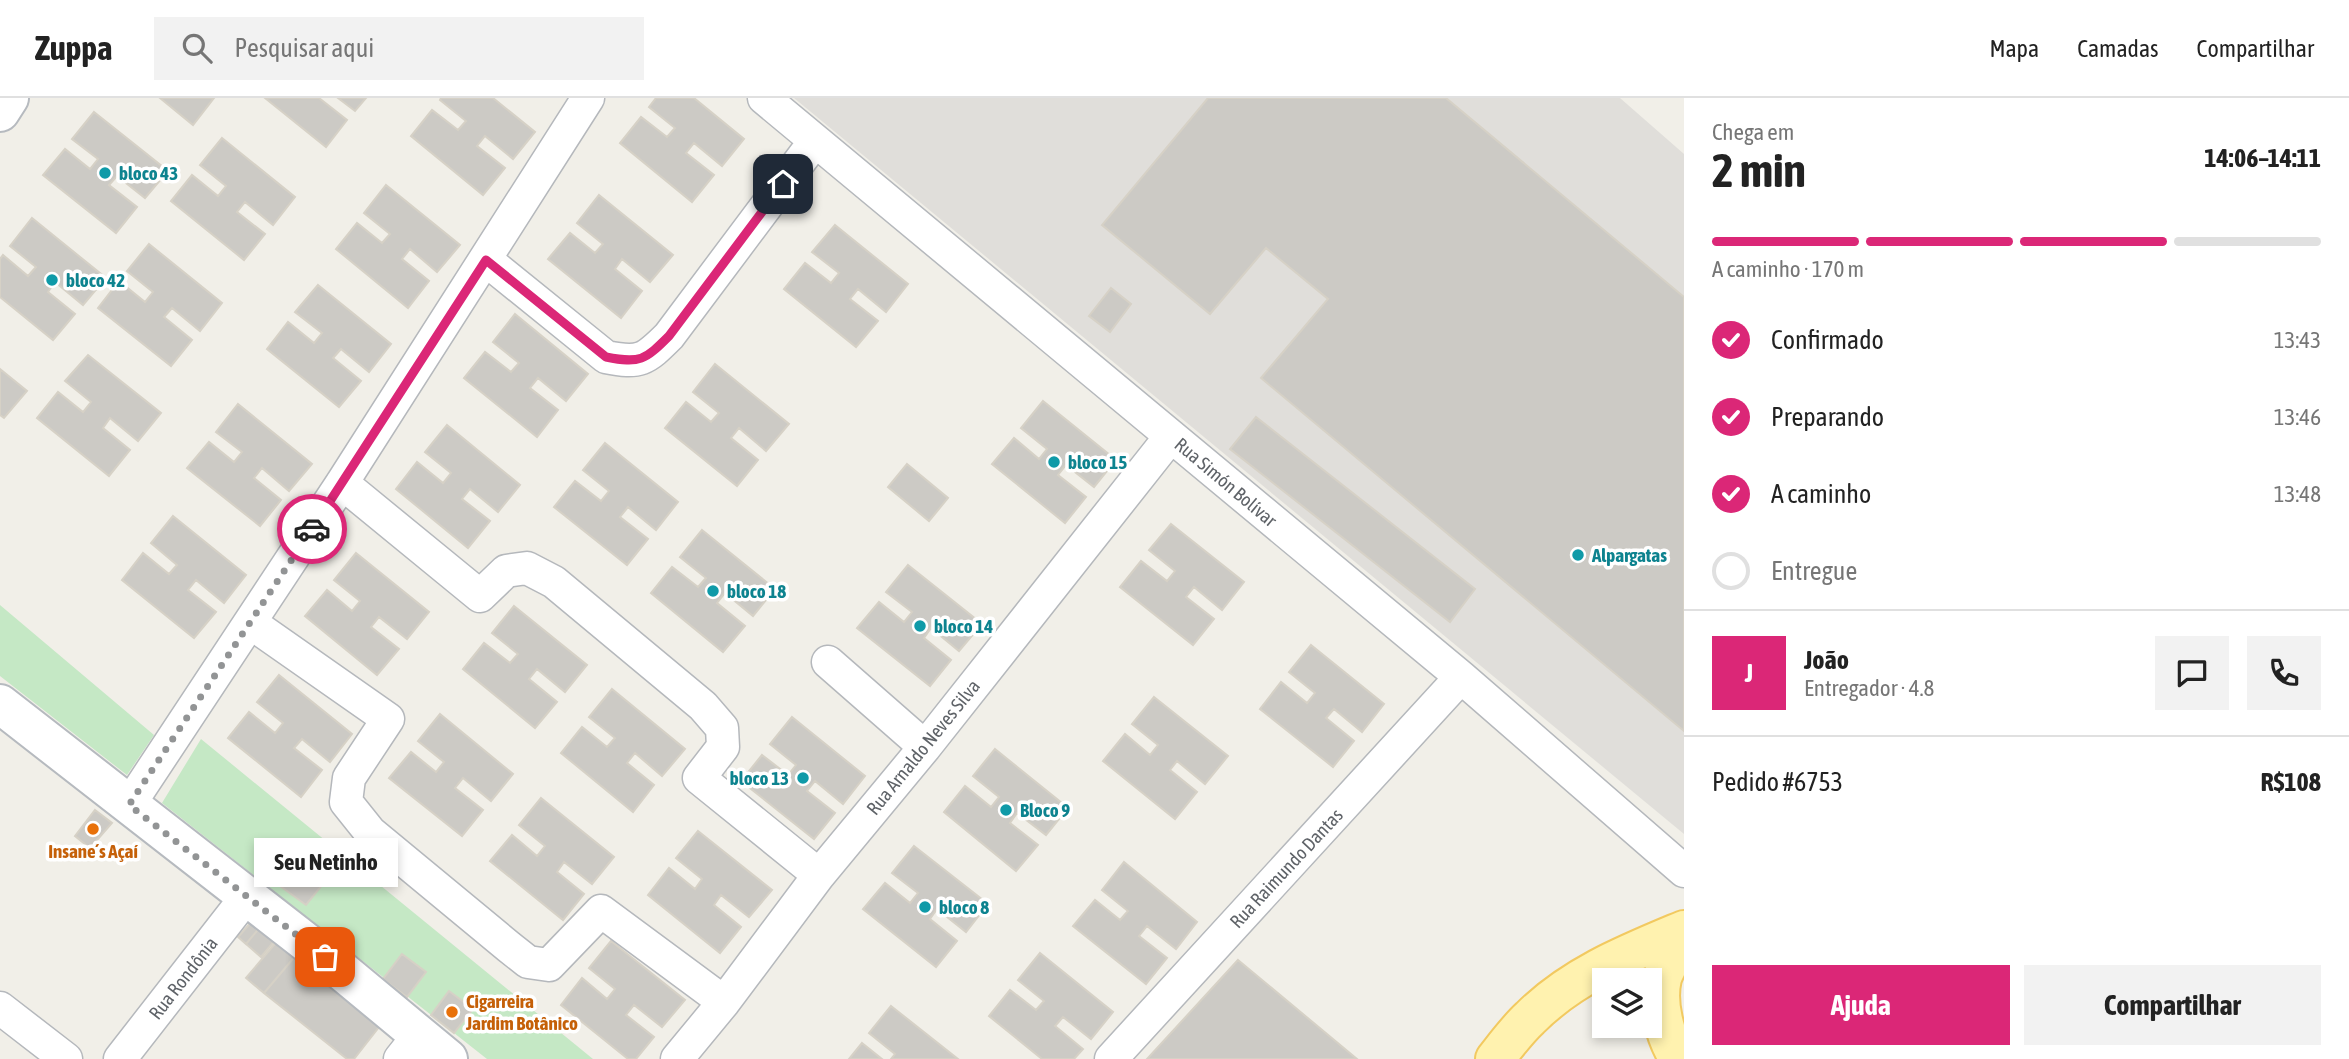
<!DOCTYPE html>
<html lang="pt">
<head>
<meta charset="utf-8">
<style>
  :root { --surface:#fff; --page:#f2f2f2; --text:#222; --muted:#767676; --line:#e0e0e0; --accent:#db2777 }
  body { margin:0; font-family:"Asap Condensed",sans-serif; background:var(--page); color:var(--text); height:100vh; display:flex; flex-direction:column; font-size:26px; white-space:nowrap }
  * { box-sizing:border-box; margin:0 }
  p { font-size:23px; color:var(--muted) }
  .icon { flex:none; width:38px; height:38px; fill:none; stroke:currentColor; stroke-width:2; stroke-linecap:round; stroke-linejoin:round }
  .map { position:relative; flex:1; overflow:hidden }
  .drawer { display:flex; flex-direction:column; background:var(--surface); width:665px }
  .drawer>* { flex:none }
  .fabs { position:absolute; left:1592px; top:870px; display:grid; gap:14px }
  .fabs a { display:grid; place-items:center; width:70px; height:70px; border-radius:0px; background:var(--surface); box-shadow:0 4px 10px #0003; font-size:35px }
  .pin { position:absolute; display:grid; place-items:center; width:60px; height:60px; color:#fff; margin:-30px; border-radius:14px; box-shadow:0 4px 10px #0006 }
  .courier { position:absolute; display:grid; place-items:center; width:70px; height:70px; margin:-35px; border:5px solid #db2777; border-radius:50%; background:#fff; color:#222; box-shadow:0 2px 9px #0007 }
  .bubble { position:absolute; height:49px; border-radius:0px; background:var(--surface); box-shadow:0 4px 10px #0003; font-size:23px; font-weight:700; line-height:49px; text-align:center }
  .overview em { font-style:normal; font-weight:700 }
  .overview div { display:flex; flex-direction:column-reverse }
  .overview { display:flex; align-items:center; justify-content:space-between; height:119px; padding:0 28px }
  h1 { font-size:46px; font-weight:700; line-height:52px }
  .bar { display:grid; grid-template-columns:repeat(4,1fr); gap:10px 7px; align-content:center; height:84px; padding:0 28px }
  .bar i { height:9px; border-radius:5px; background:var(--line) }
  .bar .current { background:var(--accent) }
  .bar p { grid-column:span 4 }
  .line { display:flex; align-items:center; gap:18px; padding:0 28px; border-top:2px solid var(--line) }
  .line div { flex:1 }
  .round { display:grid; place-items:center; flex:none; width:74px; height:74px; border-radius:0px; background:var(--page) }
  ol { padding:0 28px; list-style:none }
  li { display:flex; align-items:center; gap:21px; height:77px }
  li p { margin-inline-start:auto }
  li .icon { padding:7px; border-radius:50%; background:var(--accent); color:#fff; stroke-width:4 }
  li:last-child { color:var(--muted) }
  li i { width:38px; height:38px; border:4px solid var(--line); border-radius:50% }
  .cta { display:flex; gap:14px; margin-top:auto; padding:14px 28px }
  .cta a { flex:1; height:80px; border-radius:0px; background:var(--accent); color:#fff; font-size:28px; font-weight:700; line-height:80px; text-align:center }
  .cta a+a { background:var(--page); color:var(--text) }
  header { display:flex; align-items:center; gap:42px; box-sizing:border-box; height:98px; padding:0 35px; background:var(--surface); border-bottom:2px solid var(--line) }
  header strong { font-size:33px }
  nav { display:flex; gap:38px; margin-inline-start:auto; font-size:24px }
  .search { width:490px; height:63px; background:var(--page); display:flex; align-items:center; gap:18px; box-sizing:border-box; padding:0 24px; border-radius:0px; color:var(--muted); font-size:26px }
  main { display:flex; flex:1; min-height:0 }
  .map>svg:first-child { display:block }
  .industrial { fill:#e0deda }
  .green { fill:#c5e8c5 }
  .building { fill:#cccac5; stroke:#d6d1c6; stroke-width:2 }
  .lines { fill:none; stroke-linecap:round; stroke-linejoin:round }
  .street-casing { stroke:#b5b8bc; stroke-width:35 }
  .secondary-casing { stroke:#b6babf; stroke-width:42 }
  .primary-casing { stroke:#f2c960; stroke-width:42 }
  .street { stroke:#fff; stroke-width:32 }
  .secondary { stroke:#fff; stroke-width:38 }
  .primary { stroke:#fff2af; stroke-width:38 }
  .done { stroke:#929495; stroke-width:7; stroke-dasharray:0 12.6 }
  .route { stroke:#db2777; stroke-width:9 }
  .culture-dot { fill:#0f9aa8; stroke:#fff; stroke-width:2.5 }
  .food-dot { fill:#e8710a; stroke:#fff; stroke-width:2.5 }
  .labels { text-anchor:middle; stroke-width:7; stroke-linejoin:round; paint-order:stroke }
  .culture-label { font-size:19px; font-weight:bold; fill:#0d838f; stroke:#fff; text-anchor:start }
  .street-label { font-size:19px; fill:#5f6368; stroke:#fff }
  .food-label { font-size:19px; font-weight:bold; fill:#c56008; stroke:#fff }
</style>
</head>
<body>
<header>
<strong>Zuppa</strong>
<div class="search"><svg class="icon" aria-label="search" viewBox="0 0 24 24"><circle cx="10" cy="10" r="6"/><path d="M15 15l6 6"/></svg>Pesquisar aqui</div>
<nav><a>Mapa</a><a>Camadas</a><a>Compartilhar</a></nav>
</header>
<main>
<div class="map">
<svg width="1684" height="961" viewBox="0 0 1684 961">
  <rect width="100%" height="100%" fill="#f1efe8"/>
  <path class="industrial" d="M794 0H1620L1684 56V736Z"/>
  <path class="green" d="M0 507 154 637 127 677 0 578Z
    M201 641 593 961H487L162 705Z"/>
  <path class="building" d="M160 0H214L193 27Z
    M265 0H319L347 22 326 49Z
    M338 0H366L355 13Z
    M441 0H493L535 34 513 61 485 38 477 48 505 70 483 97 411 38 432 12 458 32 466 23 440 2Z
    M656 0H694L744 41 722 68 694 45 686 55 714 77 692 104 620 45 641 19 667 39 675 30 649 9Z
    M1208 0H1446L1684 199V633L1261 280 1328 201 1266 150 1210 216 1102 127Z
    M94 14 168 73 145 100 117 78 109 87 137 109 116 135 43 77 65 51 90 71 98 61 72 41Z
    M222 40 295 99 273 127 245 104 237 114 265 136 244 162 171 103 192 77 218 98 226 88 200 67Z
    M386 87 460 147 437 174 410 151 402 161 429 183 408 210 336 151 357 125 382 145 390 136 364 115Z
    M599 97 673 157 650 184 622 161 615 171 642 193 621 220 548 161 570 135 595 155 603 146 577 125Z
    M32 120 106 180 83 207 55 184 48 194 75 216 53 242 0 199V161L3 157 28 178 36 169 10 148Z
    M835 127 908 186 886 214 858 191 850 201 878 223 856 249 784 191 805 165 831 185 839 175 812 154Z
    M149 146 222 205 200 233 172 210 164 219 192 242 171 268 98 210 119 183 145 204 153 194 127 173Z
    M318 187 391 246 369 274 341 251 333 260 361 283 339 309 267 251 288 224 314 245 322 235 295 214Z
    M1111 190 1131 206 1110 234 1089 218Z
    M515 216 588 276 566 303 538 280 530 290 558 312 537 339 464 280 485 254 511 274 519 265 493 244Z
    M88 257 161 315 138 343 110 320 103 330 130 352 109 378 37 320 58 294 83 314 91 304 65 283Z
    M715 266 789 326 766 353 739 330 731 340 758 362 737 388 665 330 686 304 711 324 719 315 693 294Z
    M0 271 27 293 4 320 0 317Z
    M1043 303 1116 362 1094 389 1066 367 1058 377 1086 399 1065 425 992 366 1014 340 1039 361 1047 351 1021 330Z
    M238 306 312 366 289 393 262 370 254 380 281 402 260 428 187 370 209 344 234 364 242 354 216 334Z
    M1256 319 1475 491 1450 524 1230 351Z
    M447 327 520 387 498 414 470 391 462 401 490 423 468 450 396 391 417 364 443 385 451 375 425 354Z
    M605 345 678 404 656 432 628 409 620 419 648 441 627 467 554 409 575 383 601 403 609 393 583 372Z
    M907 366 948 400 929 423 888 389Z
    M173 418 246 477 224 505 196 482 188 492 216 514 194 540 122 482 143 455 169 476 177 467 151 445Z
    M1171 426 1244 484 1222 512 1194 489 1186 499 1214 521 1193 547 1120 489 1141 463 1167 483 1175 473 1149 452Z
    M702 432 775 491 753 518 725 495 717 505 745 528 723 554 651 495 672 469 698 489 706 480 680 459Z
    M356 455 429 514 407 541 379 519 371 529 399 551 377 577 305 518 327 492 352 513 360 503 334 482Z
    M908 467 982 526 959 553 931 530 924 540 951 562 930 588 857 530 879 504 904 524 912 514 886 494Z
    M514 508 587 567 565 594 537 571 529 581 557 604 535 630 463 571 484 545 510 565 518 556 492 535Z
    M1311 547 1384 606 1362 634 1334 611 1326 620 1354 643 1333 669 1260 611 1281 584 1307 605 1315 595 1289 574Z
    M279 577 352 636 330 664 302 641 294 650 322 672 301 699 228 640 249 614 275 635 283 625 257 604Z
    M612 591 685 651 662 678 635 655 627 665 654 687 633 714 561 655 582 629 607 649 615 640 589 619Z
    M1154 599 1228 658 1205 686 1177 663 1170 672 1197 694 1175 721 1103 663 1125 636 1150 657 1158 647 1132 626Z
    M440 616 513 676 491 703 463 680 455 690 483 712 462 738 389 680 411 654 436 674 444 664 418 643Z
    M792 619 865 678 843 706 815 683 807 693 835 715 814 741 741 683 762 657 788 677 796 667 770 646Z
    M995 651 1068 710 1046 737 1017 715 1010 725 1038 747 1016 773 944 714 965 688 991 709 999 699 973 678Z
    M541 700 614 759 592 786 564 764 557 774 584 796 563 822 490 763 512 737 537 758 545 748 519 727Z
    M95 712 112 725 90 750 75 738Z
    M698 733 772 792 749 819 721 797 714 807 741 829 720 855 648 797 669 770 695 791 702 781 676 760Z
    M309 741 340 765 306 807 276 785Z
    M914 748 988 806 966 834 937 811 930 821 957 843 936 869 863 811 885 785 910 805 918 795 892 775Z
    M1124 764 1197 824 1176 851 1147 828 1139 838 1167 860 1146 886 1073 828 1095 802 1120 822 1128 813 1102 792Z
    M254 821 261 828 246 846 238 839Z
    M261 828 277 840 261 859 246 846Z
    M279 841 297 856 264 895 246 880Z
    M611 843 685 902 662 929 634 907 626 917 654 939 636 961H628L561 907 582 880 607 901 615 891 589 870Z
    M1040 855 1113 914 1091 941 1063 919 1055 928 1083 951 1074 961H1042L989 918 1010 892 1036 912 1044 903 1018 882Z
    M297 856 383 924 354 961H347L264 895Z
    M402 856 426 874 407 899 383 881Z
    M1238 862 1357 961H1147Z
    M449 893 473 911 454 935 431 917Z
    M891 908 958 961H891L895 956 869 935Z
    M862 945 882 961H849Z"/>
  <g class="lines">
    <defs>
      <path id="street" d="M764 0 1461 579 1684 773
        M486 162 606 259C640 266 645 262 669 238L815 43
        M342 385 480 498 506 473 527 470 554 484 703 608 722 630 723 649 699 680 819 777
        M251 525 388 621 349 680 346 704 370 734 509 849 528 864 549 867 601 813 724 904
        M828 564 925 649
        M129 707 342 385 588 0
        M0 910 66 961
        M120 961 247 798
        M400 961 419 937
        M677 961 724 904 819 777 925 649 1171 338
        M1111 961 1461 579"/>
      <path id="secondary" d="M0 14 9 0
        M0 606 325 859 448 961"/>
      <path id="primary" d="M1495 961C1506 947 1517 932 1530 920 1573 877 1629 855 1684 832
        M1679 961C1665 939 1656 906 1662 880 1666 867 1677 852 1684 840"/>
    </defs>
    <use href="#street" class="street-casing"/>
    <use href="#secondary" class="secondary-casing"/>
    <use href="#primary" class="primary-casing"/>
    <use href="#street" class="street"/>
    <use href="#secondary" class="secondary"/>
    <use href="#primary" class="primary"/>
  </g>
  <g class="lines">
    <path class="done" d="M312 431 129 707 325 859"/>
    <path class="route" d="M312 431 486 162 606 259C640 266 645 262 669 238L783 86"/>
  </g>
  <g class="culture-dot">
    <circle cx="105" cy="75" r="7"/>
    <circle cx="52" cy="182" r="7"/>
    <circle cx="1054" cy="364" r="7"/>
    <circle cx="1578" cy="457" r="7"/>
    <circle cx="713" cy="493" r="7"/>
    <circle cx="920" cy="528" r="7"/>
    <circle cx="803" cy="680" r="7"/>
    <circle cx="1006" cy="712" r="7"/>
    <circle cx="925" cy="809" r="7"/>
  </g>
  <g class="food-dot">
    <circle cx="93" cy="731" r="7"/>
    <circle cx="452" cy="914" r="7"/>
  </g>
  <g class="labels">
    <g class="culture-label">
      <text x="119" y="82">bloco 43</text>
      <text x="66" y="189">bloco 42</text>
      <text x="1068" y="371">bloco 15</text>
      <text x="1592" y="464">Alpargatas</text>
      <text x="727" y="500">bloco 18</text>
      <text x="934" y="535">bloco 14</text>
      <text x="789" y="687" text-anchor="end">bloco 13</text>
      <text x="1020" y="719">Bloco 9</text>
      <text x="939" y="816">bloco 8</text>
    </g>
    <g class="street-label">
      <text transform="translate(1226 384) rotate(40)" y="7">Rua Simón Bolívar</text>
      <text transform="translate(923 649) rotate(-51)" y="7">Rua Arnaldo Neves Silva</text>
      <text transform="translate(1286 770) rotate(-47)" y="7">Rua Raimundo Dantas</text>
      <text transform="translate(183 880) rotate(-52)" y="7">Rua Rondônia</text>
    </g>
    <g class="food-label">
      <text x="93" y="760">Insane´s Açaí</text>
      <text x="466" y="910" text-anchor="start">Cigarreira<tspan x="466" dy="22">Jardim Botânico</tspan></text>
    </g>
  </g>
</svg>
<div class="fabs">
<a><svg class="icon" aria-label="layers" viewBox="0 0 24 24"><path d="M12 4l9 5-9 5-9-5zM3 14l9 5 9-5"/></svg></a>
</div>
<div class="pin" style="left:325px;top:859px;background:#ea580c"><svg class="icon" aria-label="bag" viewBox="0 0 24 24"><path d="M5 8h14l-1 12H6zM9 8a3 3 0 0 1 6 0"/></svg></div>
<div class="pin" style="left:783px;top:86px;background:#1f2937"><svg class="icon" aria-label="home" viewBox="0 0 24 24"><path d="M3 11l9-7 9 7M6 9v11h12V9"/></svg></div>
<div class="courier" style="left:312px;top:431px"><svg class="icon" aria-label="car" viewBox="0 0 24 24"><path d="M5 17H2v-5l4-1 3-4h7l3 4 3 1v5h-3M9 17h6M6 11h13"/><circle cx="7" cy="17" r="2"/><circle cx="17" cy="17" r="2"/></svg></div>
<div class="bubble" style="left:254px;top:740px;width:144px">Seu Netinho</div>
</div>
<section class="drawer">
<div class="overview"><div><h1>2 min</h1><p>Chega em</p></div><em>14:06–14:11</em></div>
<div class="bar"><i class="current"></i><i class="current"></i><i class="current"></i><i></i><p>A caminho · 170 m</p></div>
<ol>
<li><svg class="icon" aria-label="check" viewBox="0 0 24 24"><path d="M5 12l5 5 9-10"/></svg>Confirmado<p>13:43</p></li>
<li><svg class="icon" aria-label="check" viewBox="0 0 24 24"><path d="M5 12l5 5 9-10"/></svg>Preparando<p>13:46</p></li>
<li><svg class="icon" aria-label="check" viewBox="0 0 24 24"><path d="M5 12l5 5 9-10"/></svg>A caminho<p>13:48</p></li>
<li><i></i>Entregue</li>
</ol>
<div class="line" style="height:126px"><b class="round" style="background:var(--accent);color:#fff">J</b><div><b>João</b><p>Entregador · 4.8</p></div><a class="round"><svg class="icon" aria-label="chat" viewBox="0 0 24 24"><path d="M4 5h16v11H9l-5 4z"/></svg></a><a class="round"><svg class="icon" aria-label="phone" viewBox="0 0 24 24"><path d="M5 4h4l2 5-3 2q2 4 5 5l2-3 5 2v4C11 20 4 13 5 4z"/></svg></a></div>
<div class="line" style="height:91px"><div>Pedido #6753</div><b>R$108</b></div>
<div class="cta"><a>Ajuda</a><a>Compartilhar</a></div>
</section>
</main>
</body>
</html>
